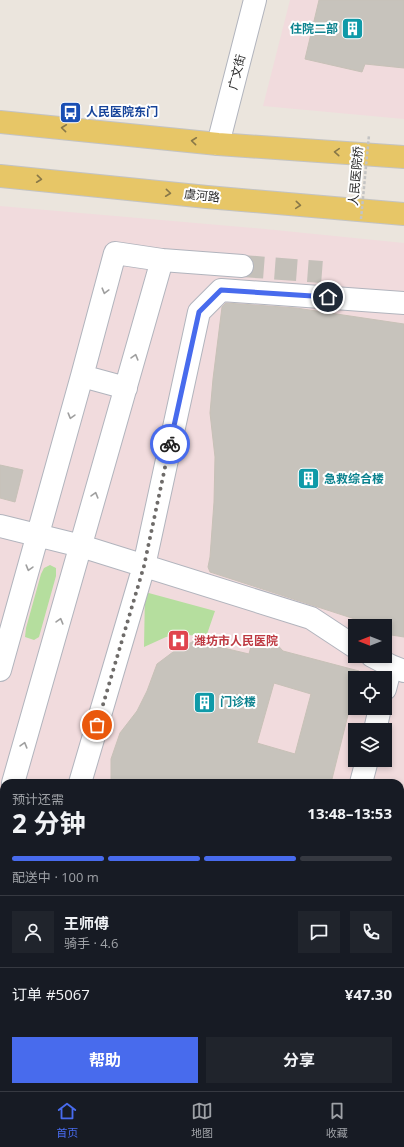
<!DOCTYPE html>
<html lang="zh">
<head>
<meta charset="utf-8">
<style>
  :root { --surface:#171b24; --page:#20242c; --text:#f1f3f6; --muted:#9ea1a6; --line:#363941; --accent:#486bed }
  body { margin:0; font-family:"Open Sans","Noto Sans SC",sans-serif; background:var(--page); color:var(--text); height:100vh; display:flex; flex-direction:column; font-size:15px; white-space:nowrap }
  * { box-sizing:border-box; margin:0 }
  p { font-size:13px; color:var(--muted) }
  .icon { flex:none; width:22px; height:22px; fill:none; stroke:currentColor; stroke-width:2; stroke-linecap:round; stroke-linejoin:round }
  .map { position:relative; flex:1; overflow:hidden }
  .drawer { position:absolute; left:0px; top:779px; width:404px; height:312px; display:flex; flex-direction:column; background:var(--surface); border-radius:12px 12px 0 0; box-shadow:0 2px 6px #0003 }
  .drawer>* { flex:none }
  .needle { width:26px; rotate:270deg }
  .fabs { position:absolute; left:348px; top:619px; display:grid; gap:8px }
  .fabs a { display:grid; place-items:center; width:44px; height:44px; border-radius:0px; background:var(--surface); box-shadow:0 2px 6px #0003; font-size:20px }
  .pin { position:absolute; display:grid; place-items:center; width:34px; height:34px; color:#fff; margin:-17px; border:2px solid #fff; border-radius:50%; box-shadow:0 1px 4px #0007 }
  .courier { position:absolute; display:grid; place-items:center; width:40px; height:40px; margin:-20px; border:3px solid #486bed; border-radius:50%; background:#fff; color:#222; box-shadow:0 1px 5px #0007 }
  .overview em { font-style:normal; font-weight:700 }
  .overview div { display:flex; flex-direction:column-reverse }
  .overview { display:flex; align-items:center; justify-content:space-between; height:68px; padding:0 12px }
  h1 { font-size:26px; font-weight:700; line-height:30px }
  .bar { display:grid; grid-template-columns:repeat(4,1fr); gap:6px 4px; align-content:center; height:48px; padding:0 12px }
  .bar i { height:5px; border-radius:3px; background:var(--line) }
  .bar .on { background:var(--accent) }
  .bar p { grid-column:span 4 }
  .line { display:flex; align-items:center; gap:10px; padding:0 12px; border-top:1px solid var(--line) }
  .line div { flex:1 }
  .round { display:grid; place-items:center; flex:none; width:42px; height:42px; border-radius:0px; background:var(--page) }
  .action { display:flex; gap:8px; margin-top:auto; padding:8px 12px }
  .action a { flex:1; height:46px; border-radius:0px; background:var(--accent); color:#fff; font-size:16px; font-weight:700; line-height:46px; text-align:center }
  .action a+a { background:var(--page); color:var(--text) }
  .tabs { display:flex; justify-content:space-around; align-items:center; height:56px; border-top:1px solid var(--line); background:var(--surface); font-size:11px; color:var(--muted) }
  .tabs a { display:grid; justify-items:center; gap:2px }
  .tabs .on { color:var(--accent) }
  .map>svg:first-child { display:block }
  .medical { fill:#f1dbdd; fill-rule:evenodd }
  .green { fill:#b5de9e }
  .building { fill:#c7c3bc; stroke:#c7c1b7; fill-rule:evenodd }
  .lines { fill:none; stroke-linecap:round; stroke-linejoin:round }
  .minor-tunnel { stroke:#c4c0b9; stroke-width:22; stroke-dasharray:22 11; stroke-linecap:butt }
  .minor-casing { stroke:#b1b4bd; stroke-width:24 }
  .major-casing { stroke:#c3c3c3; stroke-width:24 }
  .minor { stroke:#fff; stroke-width:22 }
  .major { stroke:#e7c667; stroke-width:22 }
  .path-bridge { stroke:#c3c3c3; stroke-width:2.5; stroke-dasharray:3 2; stroke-linecap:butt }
  .oneway { stroke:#887848 }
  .oneway2 { stroke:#9f9f9f }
  .done { stroke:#6e6b69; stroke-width:4; stroke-dasharray:0 7.2 }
  .route { stroke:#486bed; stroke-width:5 }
  .labels { text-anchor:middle; stroke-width:4; stroke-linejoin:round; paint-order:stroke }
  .culture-label { font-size:12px; font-weight:bold; fill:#0d838f; stroke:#fff; text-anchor:start }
  .street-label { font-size:12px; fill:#2a2a2a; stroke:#fff }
  .transit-label { font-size:12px; font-weight:bold; fill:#164399; stroke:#fff; text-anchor:start }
  .health-label { font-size:12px; font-weight:bold; fill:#be3a42; stroke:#fff; text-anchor:start }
</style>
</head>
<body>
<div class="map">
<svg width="404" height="1091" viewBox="0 0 404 1091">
  <rect width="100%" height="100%" fill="#ebe5dd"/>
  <path class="medical" d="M290 0H404V119L263 106Z
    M0 206 265 229 404 243V1091H0ZM355 626H385V656H355ZM355 678H385V708H355ZM355 730H385V760H355ZM4 783H400V1087H4Z"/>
  <path class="green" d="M50 565 56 568V576L39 637 34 640 25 637 26 628 41 574 44 568Z
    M145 592 215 611 206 637 180 634 166 637 144 647Z"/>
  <path class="building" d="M319 0H404V68L365 64 362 72 305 59Z
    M226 303 296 308 404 324V637L385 634V626H365L364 622 210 572 208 567 210 557 214 502 215 457 210 413 213 379 222 307Z
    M0 465 23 470 15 502 0 498Z
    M256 635H264L271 638 283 651 359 671 357 678H355V687L331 783H111V759L120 733 137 711 147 691 157 664 173 652 194 641 249 654 252 642ZM274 683 311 694 295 754 257 743Z"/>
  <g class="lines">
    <path class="minor-tunnel" d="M242 266 322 272"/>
    <defs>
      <path id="minor" d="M218 144 255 0
        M162 260 242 266
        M82 376 126 388
        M0 526 81 546 311 618 355 647
        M372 656 391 666 404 671
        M0 670 82 376 115 253 162 260 13 783
        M385 689 391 666
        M375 730 380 708
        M80 783 144 566 199 312 221 290 404 303
        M361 783 367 760
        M400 808 404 810
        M0 828 4 815
        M400 972 404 973
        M0 1051 4 1038"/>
      <path id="major" d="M0 122 218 144 404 157
        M0 176 207 197 404 214"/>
    </defs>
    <use href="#minor" class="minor-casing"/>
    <use href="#major" class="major-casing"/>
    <use href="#minor" class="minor"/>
    <use href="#major" class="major"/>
    <path class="path-bridge" d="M361 219 369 135"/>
  </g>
  <defs><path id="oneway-chevron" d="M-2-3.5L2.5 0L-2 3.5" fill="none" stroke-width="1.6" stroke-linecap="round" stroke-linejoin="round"/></defs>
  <g class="oneway">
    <use href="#oneway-chevron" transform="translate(64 128) rotate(-174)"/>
    <use href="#oneway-chevron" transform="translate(194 141) rotate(-174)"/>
    <use href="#oneway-chevron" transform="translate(337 152) rotate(-176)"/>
    <use href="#oneway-chevron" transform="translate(39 179) rotate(6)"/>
    <use href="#oneway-chevron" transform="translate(168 193) rotate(6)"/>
    <use href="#oneway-chevron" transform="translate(298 205) rotate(5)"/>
  </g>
  <g class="oneway2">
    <use href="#oneway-chevron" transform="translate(105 291) rotate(105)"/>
    <use href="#oneway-chevron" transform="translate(135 357) rotate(-74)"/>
    <use href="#oneway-chevron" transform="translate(71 416) rotate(106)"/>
    <use href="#oneway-chevron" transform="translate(95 495) rotate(-74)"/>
    <use href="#oneway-chevron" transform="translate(29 568) rotate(106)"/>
    <use href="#oneway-chevron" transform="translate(60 621) rotate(-74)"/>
    <use href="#oneway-chevron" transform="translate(24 745) rotate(-74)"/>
  </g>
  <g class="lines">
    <path class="done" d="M97 725 144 566 170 444"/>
    <path class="route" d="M170 444 199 312 221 290 328 297"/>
  </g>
  <defs>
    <symbol id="building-square" viewBox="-11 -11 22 22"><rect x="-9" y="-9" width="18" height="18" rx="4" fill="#0f9aa8" stroke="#fff"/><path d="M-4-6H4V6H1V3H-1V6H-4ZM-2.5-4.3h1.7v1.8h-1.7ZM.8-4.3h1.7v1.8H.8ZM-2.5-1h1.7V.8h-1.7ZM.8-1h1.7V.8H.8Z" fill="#fff"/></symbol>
    <symbol id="bus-square" viewBox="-11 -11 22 22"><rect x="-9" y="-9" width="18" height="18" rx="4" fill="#1a4fb4" stroke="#fff"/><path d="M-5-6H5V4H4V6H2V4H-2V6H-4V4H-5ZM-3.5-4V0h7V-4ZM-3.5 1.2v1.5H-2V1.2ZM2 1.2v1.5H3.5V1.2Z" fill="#fff"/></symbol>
    <symbol id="hospital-square" viewBox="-11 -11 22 22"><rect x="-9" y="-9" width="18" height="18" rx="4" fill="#e0444e" stroke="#fff"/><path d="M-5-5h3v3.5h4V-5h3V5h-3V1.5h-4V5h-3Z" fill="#fff"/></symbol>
  </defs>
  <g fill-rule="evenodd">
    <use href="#building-square" x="340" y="16" width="25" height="25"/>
    <use href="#bus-square" x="58" y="100" width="25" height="25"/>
    <use href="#building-square" x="296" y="466" width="25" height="25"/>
    <use href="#hospital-square" x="166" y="628" width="25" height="25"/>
    <use href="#building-square" x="192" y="690" width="25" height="25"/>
  </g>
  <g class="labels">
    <g class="culture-label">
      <text x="338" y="33" text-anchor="end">住院二部</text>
      <text x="324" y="483">急救综合楼</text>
      <text x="220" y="706">门诊楼</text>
    </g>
    <g class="street-label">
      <text transform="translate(237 72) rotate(-76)" y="4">广文街</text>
      <text transform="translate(356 176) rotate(-85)" y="4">人民医院桥</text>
      <text transform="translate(202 196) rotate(6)" y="4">虞河路</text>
    </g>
    <g class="transit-label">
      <text x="86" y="116">人民医院东门</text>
    </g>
    <g class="health-label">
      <text x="194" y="645">潍坊市人民医院</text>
    </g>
  </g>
</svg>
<div class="fabs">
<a><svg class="needle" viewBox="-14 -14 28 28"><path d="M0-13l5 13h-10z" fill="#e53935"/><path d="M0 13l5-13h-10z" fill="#9ea1a6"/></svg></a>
<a><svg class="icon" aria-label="locate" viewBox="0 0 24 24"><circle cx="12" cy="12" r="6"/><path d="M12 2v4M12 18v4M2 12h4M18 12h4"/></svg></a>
<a><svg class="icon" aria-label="layers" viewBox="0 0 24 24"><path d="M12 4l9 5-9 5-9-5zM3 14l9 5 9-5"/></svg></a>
</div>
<div class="pin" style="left:97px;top:725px;background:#ea580c"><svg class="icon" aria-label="bag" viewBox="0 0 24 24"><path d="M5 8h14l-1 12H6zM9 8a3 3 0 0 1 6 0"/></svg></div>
<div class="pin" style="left:328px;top:297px;background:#1f2937"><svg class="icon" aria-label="home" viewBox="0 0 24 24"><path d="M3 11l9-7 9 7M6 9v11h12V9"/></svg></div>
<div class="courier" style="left:170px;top:444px"><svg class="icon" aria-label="bike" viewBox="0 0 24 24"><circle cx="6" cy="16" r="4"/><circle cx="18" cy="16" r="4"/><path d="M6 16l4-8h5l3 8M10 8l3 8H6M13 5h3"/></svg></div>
<section class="drawer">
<div class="overview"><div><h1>2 分钟</h1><p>预计还需</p></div><em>13:48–13:53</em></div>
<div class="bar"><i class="on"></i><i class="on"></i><i class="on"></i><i></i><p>配送中 · 100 m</p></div>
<div class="line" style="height:72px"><a class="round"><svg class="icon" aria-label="person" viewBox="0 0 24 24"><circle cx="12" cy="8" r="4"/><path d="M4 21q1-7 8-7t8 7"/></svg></a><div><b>王师傅</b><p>骑手 · 4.6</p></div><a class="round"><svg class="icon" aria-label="chat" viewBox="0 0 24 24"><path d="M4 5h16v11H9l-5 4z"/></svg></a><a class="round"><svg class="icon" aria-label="phone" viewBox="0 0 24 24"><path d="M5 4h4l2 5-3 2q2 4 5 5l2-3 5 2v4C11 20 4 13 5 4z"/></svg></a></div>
<div class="line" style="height:52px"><div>订单 #5067</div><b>¥47.30</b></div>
<div class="action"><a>帮助</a><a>分享</a></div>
</section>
</div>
<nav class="tabs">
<a class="on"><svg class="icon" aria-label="home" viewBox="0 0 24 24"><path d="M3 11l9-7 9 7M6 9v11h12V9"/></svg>首页</a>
<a><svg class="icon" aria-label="map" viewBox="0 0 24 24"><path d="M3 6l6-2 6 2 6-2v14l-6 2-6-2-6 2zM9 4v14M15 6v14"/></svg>地图</a>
<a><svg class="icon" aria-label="saved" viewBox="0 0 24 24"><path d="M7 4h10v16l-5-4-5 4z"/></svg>收藏</a>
</nav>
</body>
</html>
